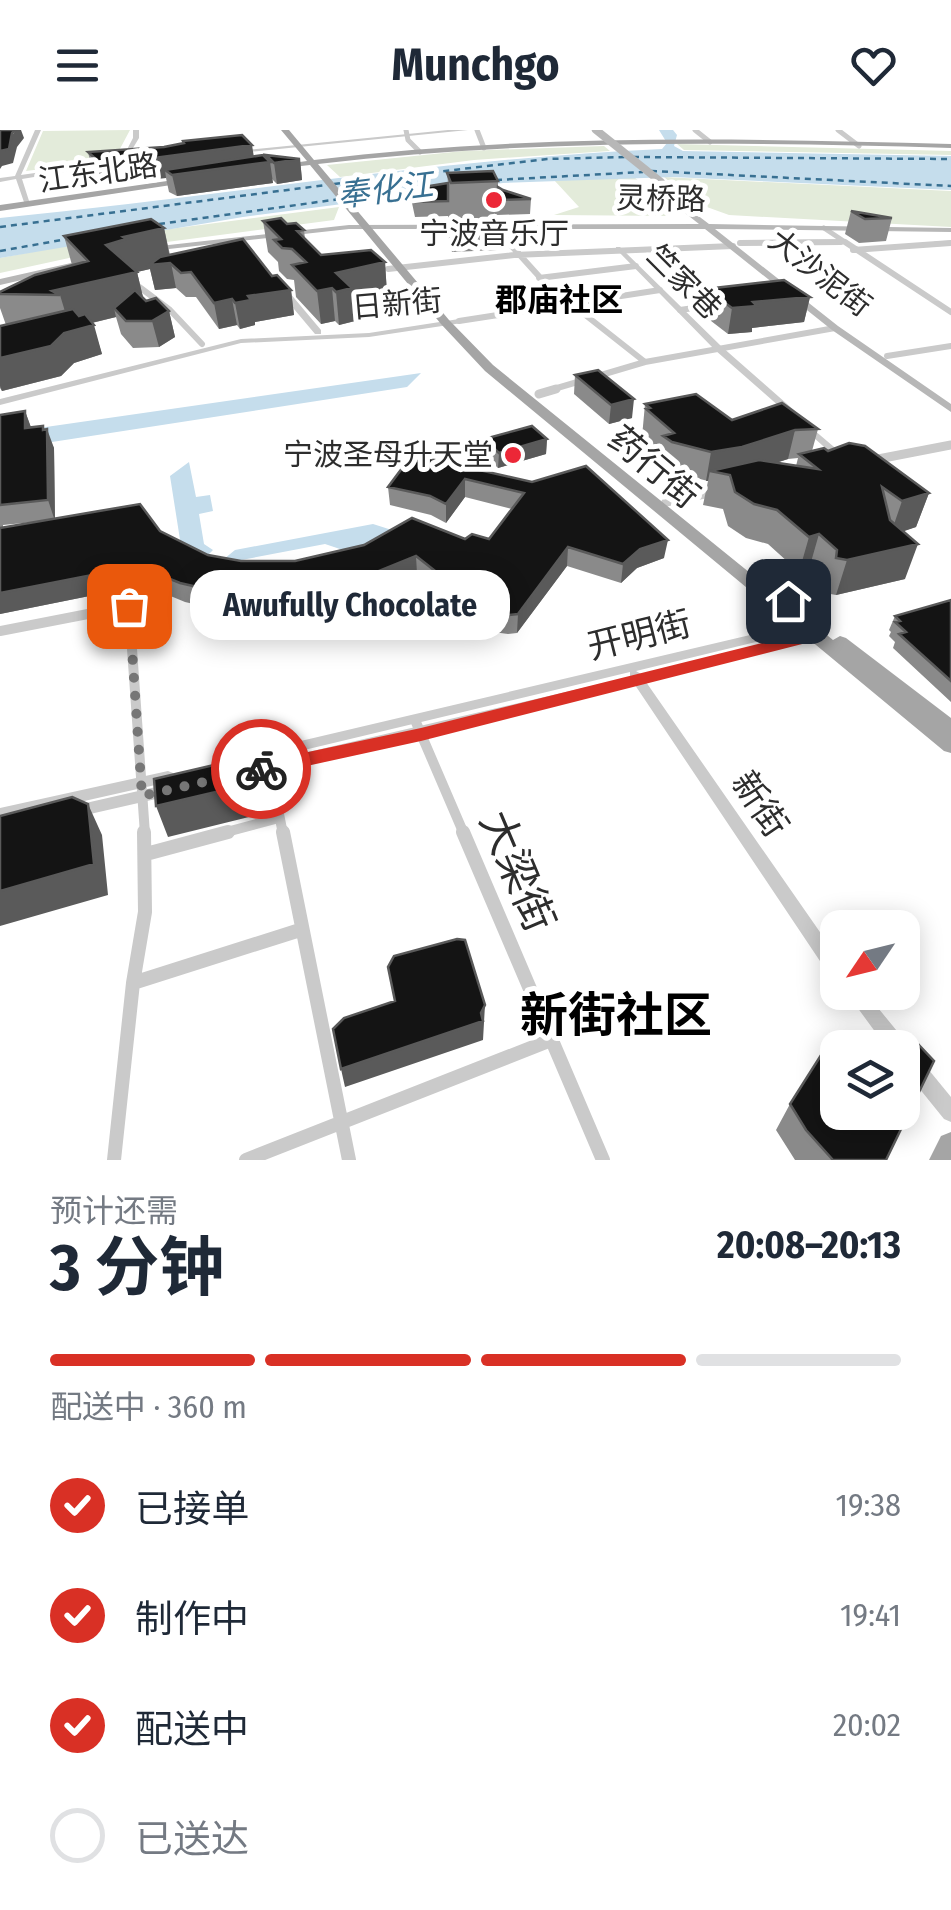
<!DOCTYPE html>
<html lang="zh">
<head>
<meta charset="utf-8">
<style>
  :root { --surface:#fff; --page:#f2f2f3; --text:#1f2937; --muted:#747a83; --line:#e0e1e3; --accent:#d93025 }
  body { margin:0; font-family:"Fira Sans Condensed","Noto Sans SC",sans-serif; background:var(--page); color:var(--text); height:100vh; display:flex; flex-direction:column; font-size:38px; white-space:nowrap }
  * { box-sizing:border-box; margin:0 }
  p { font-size:32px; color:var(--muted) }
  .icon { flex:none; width:55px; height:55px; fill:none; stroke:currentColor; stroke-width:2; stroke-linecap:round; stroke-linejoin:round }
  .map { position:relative; height:1030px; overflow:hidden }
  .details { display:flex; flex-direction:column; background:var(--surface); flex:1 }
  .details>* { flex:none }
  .needle { width:65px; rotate:235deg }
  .tools { position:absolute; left:820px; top:780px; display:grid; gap:20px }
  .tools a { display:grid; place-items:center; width:100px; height:100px; border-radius:20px; background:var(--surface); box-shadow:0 5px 25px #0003; font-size:50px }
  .pin { position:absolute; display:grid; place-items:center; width:85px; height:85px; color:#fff; margin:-42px; border-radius:20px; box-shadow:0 5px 15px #0006 }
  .courier { position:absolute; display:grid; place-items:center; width:100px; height:100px; margin:-50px; border:8px solid #d93025; border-radius:50%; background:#fff; color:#222; box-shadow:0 2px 12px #0007 }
  .bubble { position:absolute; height:70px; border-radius:30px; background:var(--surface); box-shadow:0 5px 25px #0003; font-size:32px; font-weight:700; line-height:70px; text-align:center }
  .summary em { font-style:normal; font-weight:700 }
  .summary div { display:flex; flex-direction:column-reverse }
  .summary { display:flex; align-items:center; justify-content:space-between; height:170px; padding:0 50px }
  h1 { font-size:65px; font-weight:700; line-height:75px }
  .bar { display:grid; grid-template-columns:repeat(4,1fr); gap:15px 10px; align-content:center; height:120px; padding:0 50px }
  .bar i { height:12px; border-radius:8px; background:var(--line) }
  .bar .active { background:var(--accent) }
  .bar p { grid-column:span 4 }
  ol { padding:0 50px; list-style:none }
  li { display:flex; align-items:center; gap:30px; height:110px }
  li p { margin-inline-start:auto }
  li .icon { padding:10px; border-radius:50%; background:var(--accent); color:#fff; stroke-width:4 }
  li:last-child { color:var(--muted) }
  li i { width:55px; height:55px; border:5px solid var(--line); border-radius:50% }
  header { display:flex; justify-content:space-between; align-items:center; height:130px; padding:0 50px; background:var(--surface); font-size:45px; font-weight:700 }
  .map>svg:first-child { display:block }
  .green { fill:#e3ebda }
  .water { fill:#c5ddec }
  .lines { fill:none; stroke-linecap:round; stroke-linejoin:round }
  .ferry { stroke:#387092; stroke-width:2.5; stroke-dasharray:6 5; stroke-linecap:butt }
  .minor-far4 { stroke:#cacaca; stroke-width:5 }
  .minor-far3 { stroke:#cacaca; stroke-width:6 }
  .minor-far2 { stroke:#cacaca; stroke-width:9 }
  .minor-far1 { stroke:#cacaca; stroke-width:10 }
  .minor { stroke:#cacaca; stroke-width:14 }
  .tertiary { fill:#cacaca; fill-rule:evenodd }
  .secondary { fill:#b7b7b7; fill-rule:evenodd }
  .primary { fill:#a5a5a5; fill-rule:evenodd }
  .secondary-bridge { stroke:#b7b7b7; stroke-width:8 }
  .wall { fill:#8a8a8a; fill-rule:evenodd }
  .shaded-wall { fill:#5a5a5a }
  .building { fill:#141414; stroke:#5a5a5a; stroke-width:2.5 }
  .route { fill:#d93025 }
  .done { stroke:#767676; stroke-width:10; stroke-dasharray:0 18 }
  .poi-dot { fill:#ec2737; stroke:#fff; stroke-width:4 }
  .labels { text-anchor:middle; stroke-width:10; stroke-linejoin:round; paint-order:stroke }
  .far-street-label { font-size:30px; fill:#2d2d2d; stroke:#fff }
  .far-poi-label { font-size:30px; fill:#2d2d2d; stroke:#fff }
  .far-water-label { font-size:32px; font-style:italic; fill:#387092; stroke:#fff }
  .far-quarter-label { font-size:32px; font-weight:bold; fill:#000; stroke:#fff }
  .street-label { font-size:35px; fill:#2d2d2d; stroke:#fff }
  .near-street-label { font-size:42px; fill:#2d2d2d; stroke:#fff }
  .near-quarter-label { font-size:48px; font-weight:bold; fill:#000; stroke:#fff }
</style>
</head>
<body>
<header><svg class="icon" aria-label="menu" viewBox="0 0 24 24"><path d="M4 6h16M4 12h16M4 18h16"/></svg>Munchgo<svg class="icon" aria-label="heart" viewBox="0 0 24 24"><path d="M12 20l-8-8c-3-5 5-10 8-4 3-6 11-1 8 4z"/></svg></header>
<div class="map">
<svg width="951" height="1030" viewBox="0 0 951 1030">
  <rect width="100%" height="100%" fill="#fff"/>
  <path class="green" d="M130 0 114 30 26 41 43 1Z
    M677 14 951 21V25L684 20Z
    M604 16 610 21 474 30 340 47 327 35 463 21Z
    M634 47 670 77V86L554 85 579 77 554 50Z
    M664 47 951 61V97L729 85 693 72Z
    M339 77 334 90 106 120 0 143V128L116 106Z"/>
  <path class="water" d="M659 0H673L677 5 674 16 683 21 951 26V60L673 47 503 53 243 87 0 128V88C221 66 440 29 662 19L667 13Z
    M421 243 407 257 39 314V298Z
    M189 332 196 367 210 365 213 381 199 384 204 414 213 420 208 425 181 416 170 346Z
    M373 394 395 401 386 411 343 420 325 414 231 432 224 429 235 420Z"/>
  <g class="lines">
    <path class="ferry" d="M633 27 951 29
      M651 41 951 56
      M496 50 643 42
      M334 54 547 29 625 27
      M347 68 414 60
      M159 94 340 69
      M0 97 326 55
      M0 121 67 109"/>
    <path class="minor-far4" d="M406 0 408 10 420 22
      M477 0 484 18
      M695 0 710 12
      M838 0 859 16
      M498 97 510 114
      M824 98 848 114
      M740 113 841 112
      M935 114 951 113"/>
    <path class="minor-far3" d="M508 112 546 154 645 232
      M845 112 951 182
      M740 113 841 112
      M853 120 951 113
      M388 139 514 125 733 116
      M539 148 636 136
      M134 153 170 180 202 214
      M680 180 714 175
      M459 191 660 160
      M887 226 951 216
      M547 261 645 232 835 198"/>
    <path class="minor-far2" d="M539 264 556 259
      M873 330 951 315
      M666 372 719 361"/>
    <path class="minor-far1" d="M0 501 129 476 145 704
      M415 590 464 704
      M268 629 283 704
      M219 704 279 688"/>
    <path class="minor" d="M283 702 349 1030
      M463 702 603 1030
      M146 724 228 702
      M133 853 300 800
      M114 1030 133 853 145 782 144 702
      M246 1030 551 910"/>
    <path class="tertiary" d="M35 0H41L21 45 104 33 107 35 22 49 30 74 25 75 16 49 0 52V48L15 46Z
      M133 0H139V8L124 33H120L133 8Z
      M448 0H468L239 23 236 21Z
      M616 117H620L721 216 795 281V285H789L715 220 616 119Z
      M278 156H284L321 200V204H315L278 160Z
      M459 189 463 191 462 193 369 207 241 213 0 275V269L241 209 369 203Z
      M807 294 847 328V332H841L804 299 802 297Z
      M810 491 822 493 824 496 816 509 646 552 838 828V851L832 849 635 555 248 648 243 646 241 642 243 638 248 636 630 547V542L241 635 236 634 234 630 236 626 241 625ZM810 499 808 503 641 544 636 541Z
      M168 641 173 643 175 647 173 651 0 690V678Z
      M169 654 174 656 176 660 174 664 169 666 77 687 72 685 70 681 72 677 77 675Z
      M846 862H865L951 967V992L944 989 902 937V918H887Z"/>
    <path class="secondary" d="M651 50 709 94 951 98V102L715 99 838 196 951 274V282L832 200 705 99H349L151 121 147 119 151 117 349 95 699 94 648 54Z
      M80 131 84 134 83 136 0 155V149Z"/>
    <path class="primary" d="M281 0H289L314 30C526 4 738 8 951 14V18C740 12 528 9 318 34L449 190 493 235 833 510 840 506 846 508 951 588V623L944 621 485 241 441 194 310 35 275 39 278 35 307 31Z
      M188 48 191 52 0 81V75Z
      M951 1002V1030H929L941 1006Z"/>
    <path class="secondary-bridge" d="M596 0 661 52"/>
  </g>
  <path class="wall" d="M88 22 254 27 267 29 266 25 300 29 302 50 277 54 272 49 273 53 177 66 169 62 166 48 104 53 93 43Z
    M447 43 498 51V57L503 60 531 69 530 84 497 85V120L452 122 449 110 448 86 415 87 412 73 411 59 448 53Z
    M851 81 892 88 886 111 859 113 845 104Z
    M263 91 287 94 304 100 305 109 321 125 385 132 387 164 353 172 355 191 339 195 335 191 321 194 296 167 294 150 287 149 279 141 278 132 268 122Z
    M164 98 170 125 272 146 291 160 294 185 255 192V195L240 199 237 195 219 199 196 167H186L176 158 155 160 150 139 137 142 143 167 146 171 169 181 175 207 159 217 133 218 121 204 116 187 92 193 102 224 74 233 61 246 2 261 0 258V196L6 195 0 178V162L72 135 64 106Z
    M706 159 810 167 804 192 752 198V202L728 204 702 184Z
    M575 245 632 288 609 294 574 264Z
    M645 274 732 290 818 299 812 321H828L929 363 916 397 903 401 905 449 836 465 825 463 826 455 809 439 799 442 768 414 746 408 728 396 723 379 703 375 708 351 668 341 659 335 660 324 642 307ZM798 328 796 336 776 333 788 329Z
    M25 281 31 298 44 299 54 318 55 389 160 401 208 425 241 431H295L465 409H489L512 379 465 367 446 393 431 385 390 375 388 357 409 329 532 352 664 428 637 438 621 453 567 436 517 503 508 504 486 501 417 444 354 471 345 474 341 463 322 467 323 478 280 482 220 480 185 472 144 455 0 484V285ZM34 392 3 398V395Z
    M484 309H547L546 324 498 338 484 324Z
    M951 470V572L893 518 895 512 889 506 891 502 889 500 895 486Z
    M790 974 886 1030H795L776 1000Z"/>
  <path class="shaded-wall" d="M16 0H21L24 8 17 17 13 33 2 36 0 39V21Z
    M252 15 255 34 270 32 273 53 177 66 172 45 165 40 166 48 104 53 99 32Z
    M300 29 302 50 277 54 274 33Z
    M164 98 176 158 155 160 150 139 137 142 146 180 114 178 116 187 70 198 60 165 52 161 106 115 123 107Z
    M385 132 387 164 353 172 355 191 339 195 336 162V143Z
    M332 158 335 191 321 194 317 161Z
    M291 160 294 185 255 192V195L240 199 235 173 248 166Z
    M810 167 804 192 752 198V202L728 204 732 178 753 172Z
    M232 169 237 195 219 199 214 173Z
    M169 181 175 207 159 217 152 191Z
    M94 195 102 224 74 233 61 246 2 261 0 256V228L64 203Z
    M634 269 632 288 609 294 611 275Z
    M25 281 32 300 25 298Z
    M43 296 47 307V299L54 318 55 391 48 370Z
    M795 300 788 329 735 346 729 347 730 345 710 341 708 351H706L711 322Z
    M547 309 546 324 498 338 499 323Z
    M465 349V367L446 393V374Z
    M929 363 916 397 890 406 902 371Z
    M819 404 809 439 799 442 809 407Z
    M668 410 664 428 637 438 621 453 623 434 640 419Z
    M918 414 905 449 836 465 847 430Z
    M568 417 567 436 517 503 518 484Z
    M416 426 417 444 354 471 345 474 343 454Z
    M138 436 144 455 0 484V463Z
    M339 444 341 463 322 467 318 448Z
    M257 625 269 682 168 707 156 676Z
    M88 674 102 705 108 765 0 796V761Z
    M485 875 483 910 345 957 341 939 481 883Z"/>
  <path class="building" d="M0 0H16L12 3 9 19 0 21Z
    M242 5 252 15 154 28 99 32 88 22 164 17 184 13 183 11Z
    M263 25 270 32 172 45 165 40Z
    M266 25 300 29 274 33Z
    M493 41 498 51 451 53 447 43Z
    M448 53V71L414 72 411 59Z
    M498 57 503 60 531 69 497 70Z
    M851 81 892 88 865 89Z
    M281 88 287 94 296 93 304 100 297 101 321 125 371 120 385 132 336 143 352 158 336 162 332 158 317 161 292 135 306 132 292 119 282 118 274 110 281 109 263 91Z
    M151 89 164 98 123 107 126 109 106 115 137 142 52 161 60 165 0 164V162L35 145 88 131 64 106Z
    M243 109 272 146 277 145 291 160 248 166 251 170 235 173 232 169 214 173 191 142 181 143 170 133 149 135 160 127Z
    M784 150 810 167 753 172 757 176 732 178 706 159Z
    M135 160 146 171 156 168 169 181 152 191H126L114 178Z
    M73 179 79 186 85 184 94 195 64 203 51 216 0 228V196Z
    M598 240 634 269 611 275 575 245Z
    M696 264 732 290 782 273 818 299 795 300 742 317 711 322 672 312 663 306 674 303 646 279 650 278 645 274Z
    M25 281V298L43 296V300L47 299 48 370 0 375V285Z
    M532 296 547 309 499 323 484 309Z
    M849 313 865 316 929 363 902 371 882 357 890 390 918 414 847 430 836 428 837 420 819 404 809 407 777 380 754 374 735 362 730 345 710 341 759 330 818 339 799 324 824 318 828 321Z
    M422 327 532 352 586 336 668 410 640 419 623 434 568 417 518 484 509 485 486 481 416 426 352 452 343 454 339 444 318 448 321 459 277 463 215 461 180 453 138 436 0 463V398L140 374 160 401 208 425 241 431H295L364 415 412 388 465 409 472 404 489 409 524 363 465 349 446 374 430 366 388 357 409 329 418 331Z
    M951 470V551L899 504 906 502 895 492 900 491 895 486Z
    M257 625 262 651 156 676 154 649Z
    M72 667 88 674 94 734 0 761V686Z
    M457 809 465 810 485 875 481 883 483 891 341 939 333 899 344 888 395 871 388 837 394 826Z
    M919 915 934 931 886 1030H833L806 1000 790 974 823 922H838V982H902V921Z"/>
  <path class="route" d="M782 467H793L823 492 826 496 818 510 421 611 261 646 252 639 261 632 421 598 806 502 809 497 782 474Z"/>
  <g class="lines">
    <path class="done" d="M129 476 142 666 261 639"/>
  </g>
  <g class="poi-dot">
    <circle cx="494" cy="70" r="10"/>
    <circle cx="513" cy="325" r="10"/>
  </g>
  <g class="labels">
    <g class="far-street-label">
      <text transform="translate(98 43) rotate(-8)" y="10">江东北路</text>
      <text transform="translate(661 69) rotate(1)" y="10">灵桥路</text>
      <text transform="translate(820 143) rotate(38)" y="10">大沙泥街</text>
      <text transform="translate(684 152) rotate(45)" y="10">竺家巷</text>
      <text transform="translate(397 174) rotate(-5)" y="10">日新街</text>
    </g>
    <g class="far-poi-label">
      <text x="494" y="114">宁波音乐厅</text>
      <text x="493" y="335" text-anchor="end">宁波圣母升天堂</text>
    </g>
    <g class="far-water-label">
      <text transform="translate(385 60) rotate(-7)" y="11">奉化江</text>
    </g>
    <g class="far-quarter-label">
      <text x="559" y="181">郡庙社区</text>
    </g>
    <g class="street-label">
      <text transform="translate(654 337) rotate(40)" y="12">药行街</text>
      <text transform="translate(639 505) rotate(-14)" y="12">开明街</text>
      <text transform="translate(760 674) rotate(56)" y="12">新街</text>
    </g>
    <g class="near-street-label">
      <text transform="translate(518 741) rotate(67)" y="15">大梁街</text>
    </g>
    <g class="near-quarter-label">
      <text x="616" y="902">新街社区</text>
    </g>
  </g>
</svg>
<div class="tools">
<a><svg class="needle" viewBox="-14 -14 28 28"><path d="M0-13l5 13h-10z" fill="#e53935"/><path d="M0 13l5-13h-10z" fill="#747a83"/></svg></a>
<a><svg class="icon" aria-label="layers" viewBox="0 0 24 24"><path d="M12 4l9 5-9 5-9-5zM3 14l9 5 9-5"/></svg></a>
</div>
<div class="pin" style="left:129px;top:476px;background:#ea580c"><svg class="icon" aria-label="bag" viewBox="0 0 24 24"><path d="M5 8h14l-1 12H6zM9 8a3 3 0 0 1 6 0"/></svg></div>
<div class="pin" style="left:788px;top:471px;background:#1f2937"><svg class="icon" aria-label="home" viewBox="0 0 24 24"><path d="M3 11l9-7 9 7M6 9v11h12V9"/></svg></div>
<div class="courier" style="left:261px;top:639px"><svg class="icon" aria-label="bike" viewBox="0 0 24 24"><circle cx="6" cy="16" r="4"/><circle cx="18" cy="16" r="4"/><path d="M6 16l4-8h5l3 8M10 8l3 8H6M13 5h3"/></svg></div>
<div class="bubble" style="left:190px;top:440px;width:320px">Awufully Chocolate</div>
</div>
<section class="details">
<div class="summary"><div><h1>3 分钟</h1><p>预计还需</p></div><em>20:08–20:13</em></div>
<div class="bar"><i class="active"></i><i class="active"></i><i class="active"></i><i></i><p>配送中 · 360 m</p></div>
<ol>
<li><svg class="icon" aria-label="check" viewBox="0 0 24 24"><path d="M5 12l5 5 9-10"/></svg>已接单<p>19:38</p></li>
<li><svg class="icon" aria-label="check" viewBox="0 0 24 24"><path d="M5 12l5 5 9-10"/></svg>制作中<p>19:41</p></li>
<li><svg class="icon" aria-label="check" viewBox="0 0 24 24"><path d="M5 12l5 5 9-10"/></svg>配送中<p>20:02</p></li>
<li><i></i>已送达</li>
</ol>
</section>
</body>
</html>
